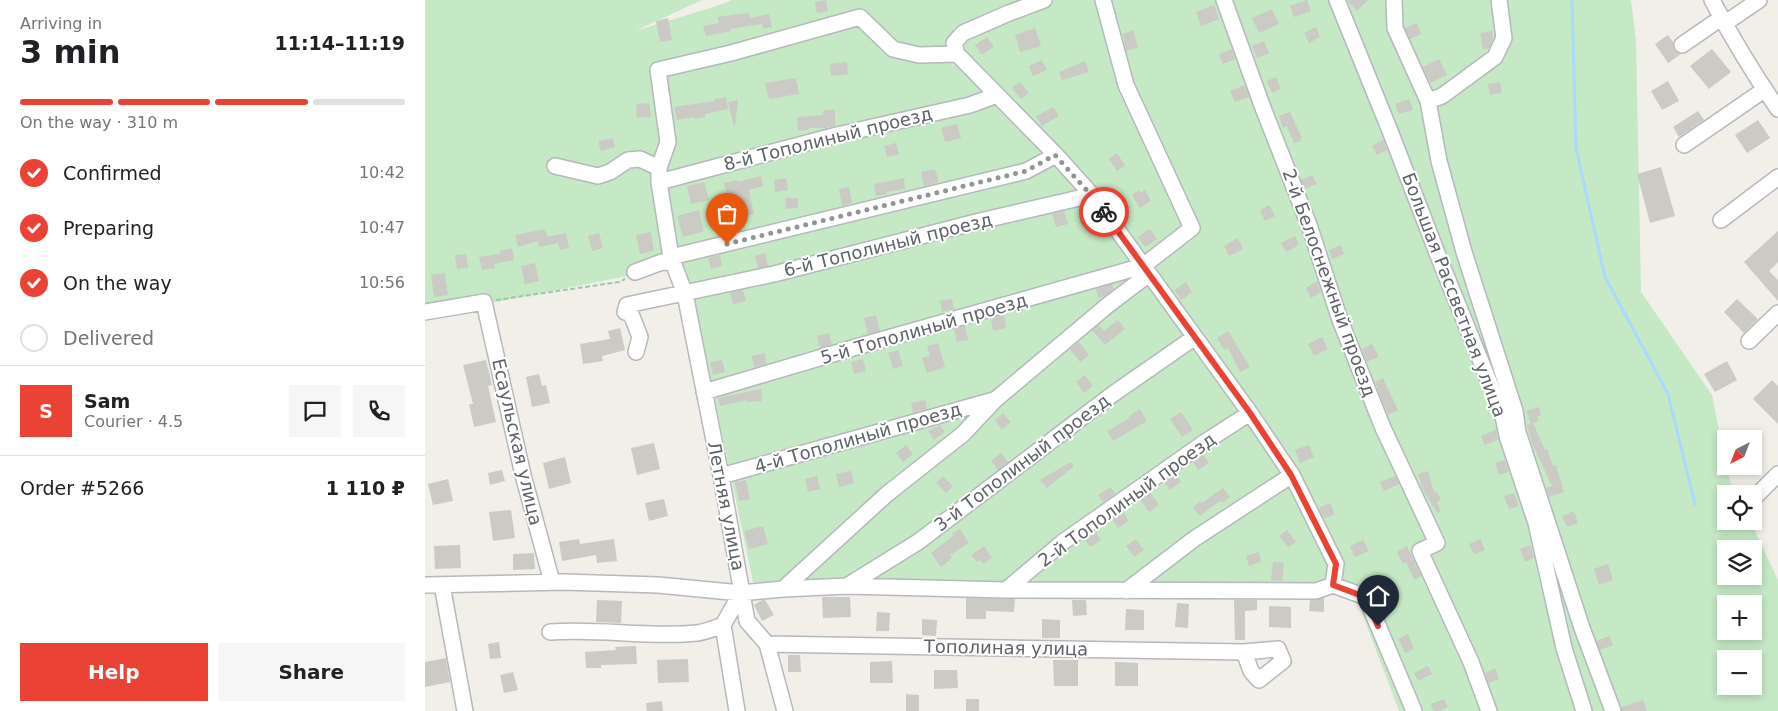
<!DOCTYPE html>
<html lang="en">
<head>
<meta charset="utf-8">
<style>
  :root { --surface:#fff; --page:#f6f6f6; --text:#202124; --muted:#757577; --line:#e0e0e0; --accent:#ea4335 }
  body { margin:0; font-family:"DejaVu Sans",sans-serif; background:var(--page); color:var(--text); height:100vh; display:flex; flex-direction:column; font-size:19px; white-space:nowrap }
  * { box-sizing:border-box; margin:0 }
  p { font-size:16px; color:var(--muted) }
  .icon { flex:none; width:28px; height:28px; fill:none; stroke:currentColor; stroke-width:2; stroke-linecap:round; stroke-linejoin:round }
  .map { position:relative; flex:1; overflow:hidden }
  .sheet { display:flex; flex-direction:column; background:var(--surface); width:425px }
  .sheet>* { flex:none }
  .needle { width:32px; rotate:222deg }
  .controls { position:absolute; left:1292px; top:430px; display:grid; gap:10px }
  .controls a { display:grid; place-items:center; width:45px; height:45px; border-radius:0px; background:var(--surface); box-shadow:0 2px 8px #0003; font-size:25px }
  .pin { position:absolute; display:grid; place-items:center; width:42px; height:42px; color:#fff; margin:-51px -21px; border-radius:50% 50% 50% 0; rotate:-45deg; box-shadow:0 0 5px #0007 }
  .pin .icon { rotate:45deg }
  .courier { position:absolute; display:grid; place-items:center; width:50px; height:50px; margin:-25px; border:4px solid #ea4335; border-radius:50%; background:#fff; color:#222; box-shadow:0 1px 6px #0007 }
  .headline em { font-style:normal; font-weight:600 }
  .headline div { display:flex; flex-direction:column-reverse }
  .headline { display:flex; align-items:center; justify-content:space-between; height:85px; padding:0 20px }
  h1 { font-size:32px; font-weight:600; line-height:38px }
  .bar { display:grid; grid-template-columns:repeat(4,1fr); gap:8px 5px; align-content:center; height:60px; padding:0 20px }
  .bar i { height:6px; border-radius:4px; background:var(--line) }
  .bar .on { background:var(--accent) }
  .bar p { grid-column:span 4 }
  .line { display:flex; align-items:center; gap:12px; padding:0 20px; border-top:1px solid var(--line) }
  .line div { flex:1 }
  .round { display:grid; place-items:center; flex:none; width:52px; height:52px; border-radius:0px; background:var(--page) }
  ol { padding:0 20px; list-style:none }
  li { display:flex; align-items:center; gap:15px; height:55px }
  li p { margin-inline-start:auto }
  li .icon { padding:5px; border-radius:50%; background:var(--accent); color:#fff; stroke-width:4 }
  li:last-child { color:var(--muted) }
  li i { width:28px; height:28px; border:2px solid var(--line); border-radius:50% }
  .button { display:flex; gap:10px; margin-top:auto; padding:10px 20px }
  .button a { flex:1; height:58px; border-radius:0px; background:var(--accent); color:#fff; font-size:20px; font-weight:600; line-height:58px; text-align:center }
  .button a+a { background:var(--page); color:var(--text) }
  main { display:flex; flex:1; min-height:0 }
  .map>svg:first-child { display:block }
  .green { fill:#c5e8c5; fill-rule:evenodd }
  .lines { fill:none; stroke-linecap:round; stroke-linejoin:round }
  .stream { stroke:#aadaff; stroke-width:3 }
  .building { fill:#cccac5 }
  .minor-casing { stroke:#b5b8bc; stroke-width:18 }
  .path { stroke:#9cc7a9; stroke-width:2; stroke-dasharray:5 2.5; stroke-linecap:butt }
  .minor { stroke:#fff; stroke-width:15 }
  .done { stroke:#929495; stroke-width:5; stroke-dasharray:0 9 }
  .route { stroke:#ea4335; stroke-width:6 }
  .labels { text-anchor:middle; stroke-width:4; stroke-linejoin:round; paint-order:stroke }
  .street-label { font-size:18px; fill:#5f6368; stroke:#fff }
</style>
</head>
<body>
<main>
<section class="sheet">
<div class="headline"><div><h1>3 min</h1><p>Arriving in</p></div><em>11:14–11:19</em></div>
<div class="bar"><i class="on"></i><i class="on"></i><i class="on"></i><i></i><p>On the way · 310 m</p></div>
<ol>
<li><svg class="icon" aria-label="check" viewBox="0 0 24 24"><path d="M5 12l5 5 9-10"/></svg>Confirmed<p>10:42</p></li>
<li><svg class="icon" aria-label="check" viewBox="0 0 24 24"><path d="M5 12l5 5 9-10"/></svg>Preparing<p>10:47</p></li>
<li><svg class="icon" aria-label="check" viewBox="0 0 24 24"><path d="M5 12l5 5 9-10"/></svg>On the way<p>10:56</p></li>
<li><i></i>Delivered</li>
</ol>
<div class="line" style="height:90px"><b class="round" style="background:var(--accent);color:#fff">S</b><div><b>Sam</b><p>Courier · 4.5</p></div><a class="round"><svg class="icon" aria-label="chat" viewBox="0 0 24 24"><path d="M4 5h16v11H9l-5 4z"/></svg></a><a class="round"><svg class="icon" aria-label="phone" viewBox="0 0 24 24"><path d="M5 4h4l2 5-3 2q2 4 5 5l2-3 5 2v4C11 20 4 13 5 4z"/></svg></a></div>
<div class="line" style="height:65px"><div>Order #5266</div><b>1 110 ₽</b></div>
<div class="button"><a>Help</a><a>Share</a></div>
</section>
<div class="map">
<svg width="1353" height="711" viewBox="0 0 1353 711">
  <rect width="100%" height="100%" fill="#f1efe8"/>
  <path class="green" d="M0 0H277L210 31 292 6 307 0H1206L1211 41 1216 292 1287 395 1301 466 1305 481 1311 494H1301V521H1325L1353 580V711H974L926 584 328 582 265 280 238 269 0 316ZM1301 549H1329V576H1301ZM1301 604H1329V631H1301ZM1301 659H1329V686H1301Z"/>
  <g class="lines">
    <path class="stream" d="M1147 0 1151 148 1180 277 1243 394 1270 504"/>
  </g>
  <path class="building" d="M401 0 403 11 392 13 390 2Z
    M882 0 886 11 869 17 865 6Z
    M922 0H943L932 11Z
    M789 5 794 19 776 26 771 12Z
    M847 9 854 24 834 33 827 18Z
    M324 13 325 18 344 14 347 27 338 29 337 24 305 29 306 31 281 36 278 26 294 23 292 17Z
    M243 18 247 40 235 42 231 21Z
    M992 23 996 34 985 39 980 28Z
    M891 27 895 37 884 43 879 33Z
    M610 28 616 46 595 52 590 35Z
    M708 30 713 47 701 51 698 34Z
    M1067 31 1068 39 1064 48 1058 49 1055 33Z
    M1243 35 1248 42 1249 50 1256 54 1243 63 1230 44Z
    M562 37 569 47 557 55 550 45Z
    M839 41 844 53 832 58 827 46Z
    M807 49 810 59 798 64 794 54Z
    M1287 49 1306 72 1284 89 1265 66Z
    M1014 59 1022 75 1005 83 998 67Z
    M617 60 622 70 608 76 604 66Z
    M660 61 664 72 637 80 634 72Z
    M422 62 423 74 406 76 405 64Z
    M851 77 856 89 847 93 842 81Z
    M371 78 374 94 344 99 340 83Z
    M1243 81 1254 101 1237 110 1226 91Z
    M595 82 604 93 596 99 587 88Z
    M1075 82 1077 93 1065 95 1063 84Z
    M820 85 824 97 810 102 805 91Z
    M301 97 303 109 280 114V117L269 119V117L252 120 249 107 290 101V99Z
    M984 99 988 110 974 114 970 104Z
    M313 100 310 126 309 127 303 102Z
    M224 103 226 117 212 118 211 104Z
    M628 107 634 116 617 126 611 116Z
    M399 110H410V126L400 128H384V130L373 131 372 117 398 115Z
    M1273 111 1279 120 1254 137 1248 127Z
    M865 112 877 138H875L876 141 869 143 862 126 858 128 854 116Z
    M1333 120 1345 138 1322 153 1310 135Z
    M532 124 536 138 520 142 516 128Z
    M188 138 190 147 176 151 173 141Z
    M958 140 962 150 952 155 947 146Z
    M471 143 474 154 462 157 459 146Z
    M692 153 700 166 692 171 684 159Z
    M1236 167 1250 216 1225 223 1212 174Z
    M510 169 514 182 499 186 496 172Z
    M887 175 892 184 880 189 876 180Z
    M336 176 338 186 324 190 329 214 320 216 316 201 299 205 296 194 301 193 299 183 312 180V182Z
    M361 178 363 190 350 192 349 180Z
    M479 178 480 189 461 192 462 194 451 196 449 184Z
    M279 182 284 200 266 204 262 186Z
    M424 187 427 203 417 206 414 189Z
    M714 190 716 193 720 190 726 201 715 208 707 195Z
    M360 198H373V208L361 209Z
    M844 205 850 216 840 221 835 210Z
    M274 210 279 231 258 237 252 216Z
    M639 211 643 224 631 227 627 214Z
    M120 229 122 237 141 233 144 248 135 250 133 243 114 247 113 241 93 247 90 235Z
    M725 229 732 239 720 247 713 237Z
    M1353 231V262L1344 271 1353 280V301L1319 262Z
    M226 232 229 251 215 254 211 235Z
    M174 233 178 248 167 251 163 236Z
    M870 236 874 245 861 252 856 243Z
    M813 238 818 249 804 256 799 246Z
    M916 245 919 254 907 259 904 250Z
    M87 248 89 260 69 264 70 268 57 270 54 257 75 254V251Z
    M340 253 343 266 333 268 330 256Z
    M41 254 43 267 32 269 30 255Z
    M295 255 297 266 286 269 283 258Z
    M110 263 114 281 100 284 96 266Z
    M20 273 23 295 9 297 6 275Z
    M892 281 896 292 886 298 881 288Z
    M761 282 767 292 756 300 749 290Z
    M687 284 689 289 680 296 673 298 671 289Z
    M318 290 321 301 308 304 305 293Z
    M527 299 529 309 517 312 515 301Z
    M1312 299 1333 319 1319 333 1299 312Z
    M451 315 455 331 443 334 439 318Z
    M579 315 581 328 568 331 566 319Z
    M693 320 700 329 680 345 667 330 674 325 679 331Z
    M540 326 543 340 532 342 529 329Z
    M195 328 200 350 177 356 178 361 158 364 155 344 185 339 183 331Z
    M803 331 825 367 815 372 803 348 799 350 792 338Z
    M404 333 407 345 395 348 392 336Z
    M897 337 903 349 889 356 883 344Z
    M654 342 664 355 655 362 645 349Z
    M513 343 520 367 502 373 497 358 505 356 502 346Z
    M947 344 954 357 942 362 937 349Z
    M473 350 478 366 468 369 463 353Z
    M340 353 342 364 329 367 327 356Z
    M438 359 441 371 429 374 426 362Z
    M61 360 67 385 63 386 71 422 49 427 44 404H48L38 365Z
    M297 360 300 372 288 375 285 362Z
    M1302 361 1312 380 1290 392 1279 374Z
    M114 374 117 386 121 385 125 403 107 407 101 377Z
    M660 375 668 386 659 393 651 382Z
    M958 378 973 410 963 415 950 382Z
    M1347 380 1353 386V424L1328 399Z
    M336 389 337 401 322 402V400L295 406 293 398Z
    M500 400 502 409 488 413 486 403Z
    M1114 407 1116 415 1112 416 1114 421 1108 423 1120 450 1122 449 1128 466 1131 465 1139 492 1124 497 1121 488 1127 486 1107 443 1102 425 1106 423 1101 411Z
    M715 409 722 421 688 441 682 431 705 418 704 416Z
    M756 412 768 430 757 437 745 419Z
    M578 413 586 422 577 430 570 420Z
    M515 425 520 432 509 440 503 431Z
    M1071 430 1073 440 1060 445 1056 436Z
    M229 443 235 469 212 475 206 448Z
    M481 445 488 454 478 462 471 453Z
    M884 445 889 457 875 463 870 450Z
    M576 453 583 462 573 470 566 461Z
    M778 455 784 463 773 470 768 462Z
    M140 457 146 483 124 489 118 463Z
    M1080 460 1084 472 1074 475 1070 463Z
    M646 462 649 466 622 488 615 480Z
    M77 470 80 481 65 485 63 473Z
    M426 471 429 483 414 487 411 474Z
    M1003 471 1009 492 1011 491 1016 499 1012 502 1016 512 1012 513 997 488 993 474Z
    M751 474 756 482 745 490 739 482Z
    M392 476 395 489 383 492 380 479Z
    M518 476 528 486 521 493 511 483Z
    M970 476 974 484 959 491 955 482Z
    M23 479 28 501 8 505 3 484Z
    M321 480 325 499 314 501 310 482Z
    M686 487 690 494 678 502 673 495Z
    M798 488 805 497 797 503 795 501 775 516 768 507 776 501 777 503Z
    M725 492 734 505 724 512 715 499Z
    M1089 493 1094 506 1084 509 1079 496Z
    M239 499 243 516 224 521 220 503Z
    M905 503 910 514 899 519 894 508Z
    M86 510 90 538 68 541 64 512Z
    M698 511 704 521 693 528 687 519Z
    M1149 511 1153 523 1142 527 1137 516Z
    M338 526 343 544 324 549 319 531Z
    M535 529 544 543 525 555 527 558 516 567 506 553 528 536 527 534Z
    M862 530 871 542 863 547 854 536Z
    M670 531 676 540 665 547 659 538Z
    M154 539 155 544 189 539 192 561 172 563 171 555 137 561 134 542Z
    M711 539 719 550 709 557 701 546Z
    M1055 539 1060 550 1049 554 1044 544Z
    M938 540 944 551 930 557 925 546Z
    M35 545 36 568 10 569 9 546Z
    M1106 545 1109 558 1100 562 1095 549Z
    M559 546 567 558 558 564 555 560 552 562 546 555Z
    M982 546 996 576 989 580 981 562 978 564 972 552Z
    M834 552 836 562 824 566 821 556Z
    M109 553 110 569 88 570V554Z
    M848 562 859 563 857 581 846 580Z
    M1183 564 1188 580 1174 585 1169 569Z
    M397 597H425L426 617 398 618Z
    M541 598 590 599 589 612 561 611V619H541Z
    M899 598V612L884 611 885 600Z
    M172 600 197 601 196 623 171 622Z
    M337 600H340L349 615 337 621 329 605Z
    M647 600H661L662 615 648 616Z
    M809 600H832V610L820 611V640H810Z
    M752 603 764 604 763 628 750 627Z
    M844 606 866 607V628L844 627Z
    M701 609 719 610V630H700Z
    M452 612 465 613 464 631H451Z
    M497 619 512 620 511 636 497 635Z
    M617 619 635 620V638H617Z
    M983 634 989 649 980 653 973 639Z
    M1184 636 1188 645 1175 650 1172 641Z
    M74 642 76 658 65 659 63 644Z
    M211 646 212 664 176 665V668H161L160 652 191 650 190 647Z
    M363 655H375L376 672H363Z
    M21 658 25 682 0 687V662Z
    M263 659 264 682 233 683 232 660Z
    M628 660H653V686H629Z
    M467 661 468 683H445V662Z
    M690 662 713 663V686H690Z
    M1003 666 1007 674 993 681 989 673Z
    M1070 668 1074 679 1064 683 1060 673Z
    M509 670H532L533 688 509 689Z
    M88 672 93 690 79 693 75 675Z
    M481 694 494 695V711H481Z
    M541 699H554V711H541Z
    M1019 699 1023 707 1014 711H1008L1006 704Z
    M1218 700 1222 711H1197V707Z
    M237 701 238 711H222L221 703Z"/>
  <g class="lines">
    <defs>
      <path id="minor" d="M619 0 584 13 538 33 529 43 532 54 631 155 667 195 825 413 867 475 911 564 908 585 941 597 989 711
        M799 0 838 108 884 225 915 320 958 428 1012 543 995 551 1046 662 1064 711
        M912 0 965 131 1014 258 1078 416 1082 436 1111 523 1139 648 1159 711
        M1287 0C1307 38 1328 73 1353 109
        M969 1 970 28 1003 101 1014 161 1039 252 1090 411 1093 432 1157 628 1188 711
        M1299 24 1334 0
        M1257 45 1296 18
        M1003 101 1017 96 1070 57 1079 38 1074 0
        M1259 145 1339 90
        M130 166 173 176 185 172 203 160 215 159 234 168
        M234 182 412 135 545 105 572 95
        M1296 220 1353 177
        M246 257 601 171 631 155
        M210 272 237 262 249 263
        M0 312 59 302 98 475 127 582
        M1324 341 1353 313
        M211 352 215 337 206 314 200 312 202 305 349 274 551 222 667 195
        M279 392 438 345 718 266 767 228 701 85 678 0
        M296 476 569 400
        M1329 498 1353 474
        M0 585 139 582 233 585 316 593 358 589 422 586 581 590 891 591 908 585
        M17 585 40 711
        M422 586 493 542 688 394 770 337
        M358 589 462 494 538 434 570 400 683 305 724 274
        M581 590 638 542 780 442 825 413
        M701 591 769 539 867 475
        M125 632C174 628 223 638 272 633 281 632 290 628 298 625
        M342 644 819 652 853 649 858 661 834 680 826 671 819 652
        M312 711 298 625 316 593
        M360 711 342 644 322 621 296 476 260 294 246 257 234 182V168L243 142 233 70 306 53 435 17 468 49 494 55 532 54"/>
    </defs>
    <use href="#minor" class="minor-casing"/>
    <path class="path" d="M71 300 194 282 200 279"/>
    <use href="#minor" class="minor"/>
  </g>
  <g class="lines">
    <path class="done" d="M302 244 601 171 630 155 666 195 679 212"/>
    <path class="route" d="M679 212 825 413 866 475 911 564 908 585 940 597 953 626"/>
  </g>
  <g class="labels">
    <g class="street-label">
      <text transform="translate(403 139) rotate(-14)" y="6">8-й Тополиный проезд</text>
      <text transform="translate(463 245) rotate(-14)" y="6">6-й Тополиный проезд</text>
      <text transform="translate(904 283) rotate(70)" y="6">2-й Белоснежный проезд</text>
      <text transform="translate(1029 295) rotate(69)" y="6">Большая Рассветная улица</text>
      <text transform="translate(499 329) rotate(-16)" y="6">5-й Тополиный проезд</text>
      <text transform="translate(433 438) rotate(-16)" y="6">4-й Тополиный проезд</text>
      <text transform="translate(92 442) rotate(77)" y="6">Есаульская улица</text>
      <text transform="translate(597 463) rotate(-37)" y="6">3-й Тополиный проезд</text>
      <text transform="translate(702 500) rotate(-36)" y="6">2-й Тополиный проезд</text>
      <text transform="translate(301 506) rotate(79)" y="6">Летняя улица</text>
      <text transform="translate(581 648) rotate(1)" y="6">Тополиная улица</text>
    </g>
  </g>
</svg>
<div class="controls">
<a><svg class="needle" viewBox="-14 -14 28 28"><path d="M0-13l5 13h-10z" fill="#e53935"/><path d="M0 13l5-13h-10z" fill="#757577"/></svg></a>
<a><svg class="icon" aria-label="locate" viewBox="0 0 24 24"><circle cx="12" cy="12" r="6"/><path d="M12 2v4M12 18v4M2 12h4M18 12h4"/></svg></a>
<a><svg class="icon" aria-label="layers" viewBox="0 0 24 24"><path d="M12 4l9 5-9 5-9-5zM3 14l9 5 9-5"/></svg></a>
<a>+</a>
<a>−</a>
</div>
<div class="pin" style="left:302px;top:244px;background:#ea580c"><svg class="icon" aria-label="bag" viewBox="0 0 24 24"><path d="M5 8h14l-1 12H6zM9 8a3 3 0 0 1 6 0"/></svg></div>
<div class="pin" style="left:953px;top:626px;background:#1f2937"><svg class="icon" aria-label="home" viewBox="0 0 24 24"><path d="M3 11l9-7 9 7M6 9v11h12V9"/></svg></div>
<div class="courier" style="left:679px;top:212px"><svg class="icon" aria-label="bike" viewBox="0 0 24 24"><circle cx="6" cy="16" r="4"/><circle cx="18" cy="16" r="4"/><path d="M6 16l4-8h5l3 8M10 8l3 8H6M13 5h3"/></svg></div>
</div>
</main>
</body>
</html>
